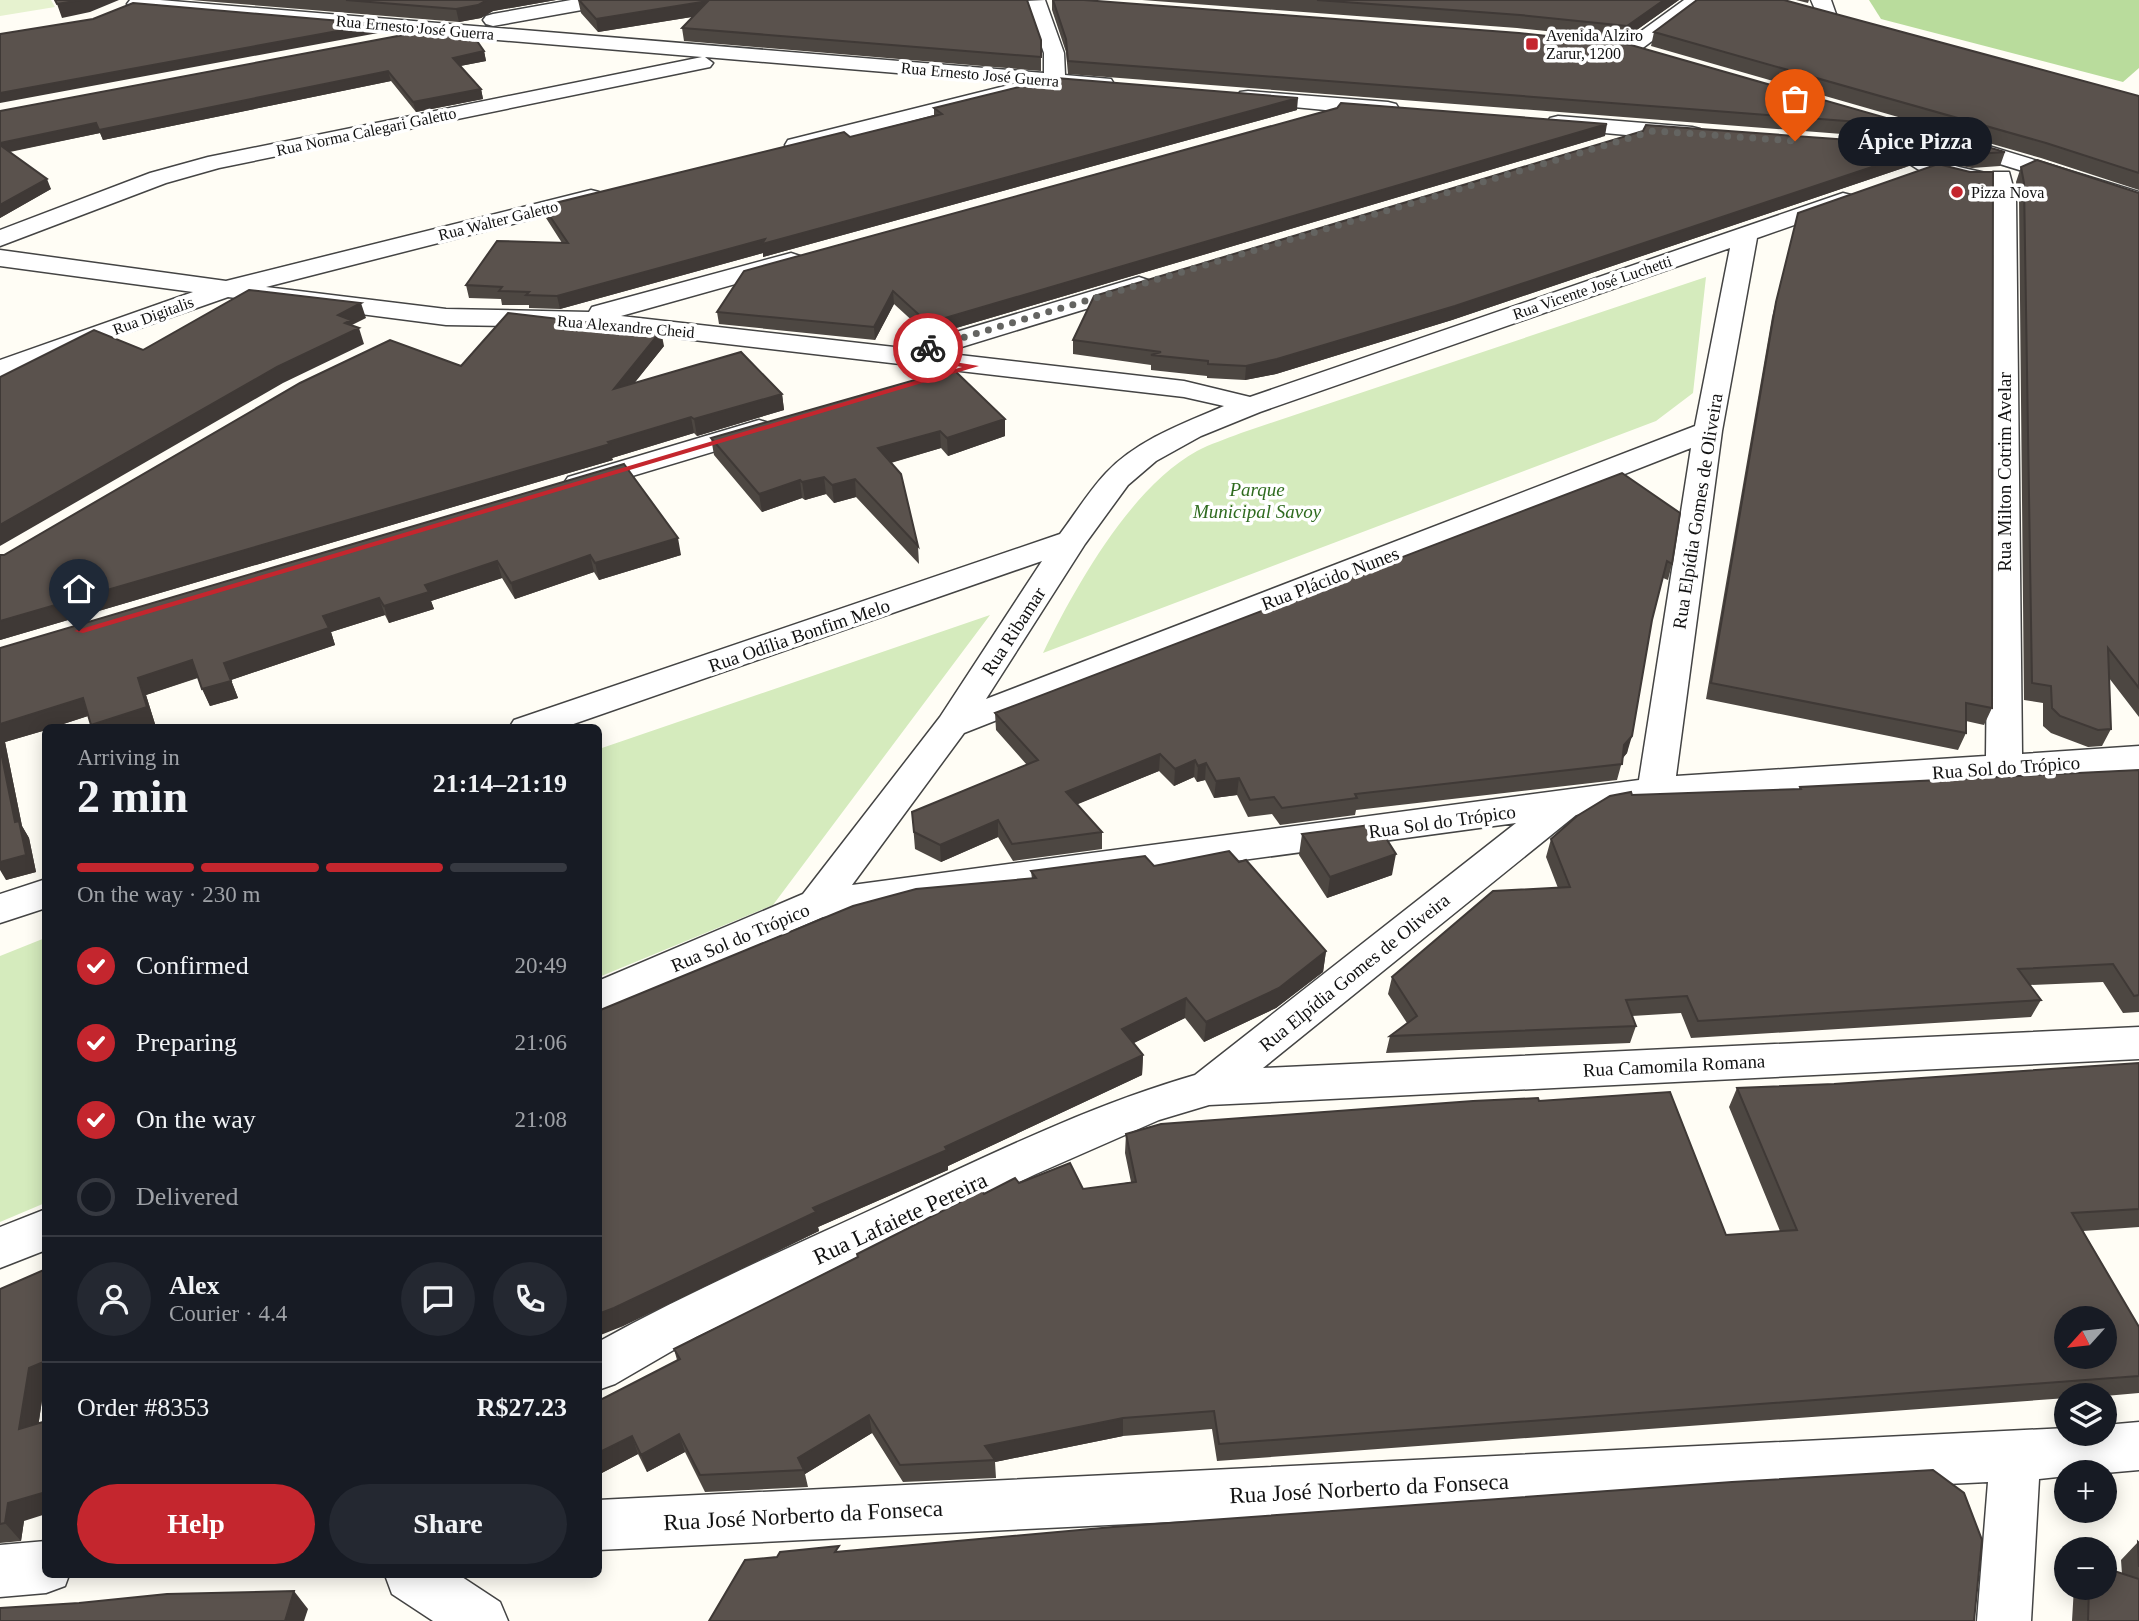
<!DOCTYPE html>
<html lang="en">
<head>
<meta charset="utf-8">
<style>
  :root { --surface:#171b24; --page:#242831; --text:#f1f3f6; --muted:#9ea1a6; --line:#363941; --accent:#c4262e }
  body { margin:0; font-family:Georgia,serif; background:var(--page); color:var(--text); height:100vh; display:flex; flex-direction:column; font-size:26px; white-space:nowrap }
  * { box-sizing:border-box; margin:0 }
  p { font-size:23px; color:var(--muted) }
  .icon { flex:none; width:38px; height:38px; fill:none; stroke:currentColor; stroke-width:2; stroke-linecap:round; stroke-linejoin:round }
  .map { position:relative; flex:1; overflow:hidden }
  .sheet { position:absolute; left:42px; top:724px; width:560px; height:854px; display:flex; flex-direction:column; background:var(--surface); border-radius:10px; box-shadow:0 4px 18px #0003 }
  .sheet>* { flex:none }
  .needle { width:46px; rotate:243deg }
  .controls { position:absolute; left:2054px; top:1306px; display:grid; gap:14px }
  .controls a { display:grid; place-items:center; width:63px; height:63px; border-radius:50%; background:var(--surface); box-shadow:0 4px 18px #0003; font-size:35px }
  .pin { position:absolute; display:grid; place-items:center; width:60px; height:60px; color:#fff; margin:-72px -30px; border-radius:50% 50% 50% 0; rotate:-45deg; box-shadow:0 0 7px #0007 }
  .pin .icon { rotate:45deg }
  .courier { position:absolute; display:grid; place-items:center; width:70px; height:70px; margin:-35px; border:5px solid #c4262e; border-radius:50%; background:#fff; color:#222; box-shadow:0 2px 9px #0007 }
  .bubble { position:absolute; height:49px; border-radius:24px; background:var(--surface); box-shadow:0 4px 18px #0003; font-size:23px; font-weight:600; line-height:49px; text-align:center }
  .head em { font-style:normal; font-weight:600 }
  .head div { display:flex; flex-direction:column-reverse }
  .head { display:flex; align-items:center; justify-content:space-between; height:119px; padding:0 35px }
  h1 { font-size:46px; font-weight:600; line-height:52px }
  .bar { display:grid; grid-template-columns:repeat(4,1fr); gap:10px 7px; align-content:center; height:84px; padding:0 35px }
  .bar i { height:9px; border-radius:5px; background:var(--line) }
  .bar .selected { background:var(--accent) }
  .bar p { grid-column:span 4 }
  .line { display:flex; align-items:center; gap:18px; padding:0 35px; border-top:2px solid var(--line) }
  .line div { flex:1 }
  .round { display:grid; place-items:center; flex:none; width:74px; height:74px; border-radius:37px; background:var(--page) }
  ol { padding:0 35px; list-style:none }
  li { display:flex; align-items:center; gap:21px; height:77px }
  li p { margin-inline-start:auto }
  li .icon { padding:7px; border-radius:50%; background:var(--accent); color:#fff; stroke-width:4 }
  li:last-child { color:var(--muted) }
  li i { width:38px; height:38px; border:4px solid var(--line); border-radius:50% }
  .cta { display:flex; gap:14px; margin-top:auto; padding:14px 35px }
  .cta a { flex:1; height:80px; border-radius:42px; background:var(--accent); color:#fff; font-size:28px; font-weight:600; line-height:80px; text-align:center }
  .cta a+a { background:var(--page); color:var(--text) }
  .map>svg:first-child { display:block }
  .green { fill:#d5ebbd }
  .forest { fill:#b9dc9c }
  .pitch { fill:#e6f2cf }
  .lines { fill:none; stroke-linecap:round; stroke-linejoin:round }
  .minor-casing { stroke:#444; stroke-width:3 }
  .minor { fill:#fff; fill-rule:evenodd }
  .wall { fill:#4d4742 }
  .shaded-wall { fill:#3f3936 }
  .building { fill:#5a524d; stroke:#3f3936; stroke-width:2; fill-rule:evenodd }
  .route { fill:#c4262e }
  .done { stroke:#646461; stroke-width:7; stroke-dasharray:0 12.6 }
  .poi-dot { fill:#c4262e; stroke:#fff; stroke-width:2.5 }
  .labels { text-anchor:middle; stroke-width:7; stroke-linejoin:round; paint-order:stroke }
  .far-street-label { font-size:16px; fill:#111; stroke:#fff }
  .far-poi-label { font-size:16px; fill:#111; stroke:#fff; text-anchor:start }
  .street-label { font-size:19px; fill:#111; stroke:#fff }
  .park-label { font-size:19px; font-style:italic; fill:#2f6b1f; stroke:#fff }
  .near-street-label { font-size:23px; fill:#111; stroke:#fff }
</style>
</head>
<body>
<div class="map">
<svg width="2139" height="1621" viewBox="0 0 2139 1621">
  <rect width="100%" height="100%" fill="#fffdf5"/>
  <path class="green" d="M1706 277 1693 393 1656 421 1043 653C1075 587 1131 487 1197 451 1210 444 1226 439 1241 433Z
    M990 615 773 905 599 977V749Z
    M45 938V1203L0 1222V956Z"/>
  <path class="forest" d="M1869 0H2139V68L2123 82 1881 19Z"/>
  <path class="pitch" d="M0 0H51L55 7 0 16Z"/>
  <g class="lines">
    <defs>
      <path id="minor" d="M130 0H160L1044 73V53L1026 1 1045 0 1064 53 1065 75 1111 79 1114 84 1111 89 1103 90 1055 86 796 152 788 150 785 145 788 140 1017 83 705 57 713 63 710 67 219 168 166 183 0 246V230L150 173 208 157 702 57 137 10 130 8 127 4Z
        M571 0H614L604 6 493 26 486 24 483 20 486 16 493 14Z
        M1684 0H1707L1636 53H1622L1619 49 1622 45Z
        M1811 0H1831L1837 17 1834 21H1820Z
        M1248 91 1388 102 1396 104 1399 109 1396 114 1388 116 1240 102 1237 97 1240 92Z
        M1558 116 1692 127 1700 129 1703 134 1700 139 1692 141 1550 128 1547 123 1550 118Z
        M1917 125 1925 127 1928 132 1918 148C1939 165 1961 167 1986 173L1989 178 1993 172H2009L2016 198 2022 754 2139 746V770L1656 802 1576 815 1263 1068 2139 1027V1059L1209 1105 1159 1120 1036 1174 696 1337 615 1384 598 1390V1342C692 1290 789 1248 886 1203 987 1156 1088 1106 1195 1075L1516 823 823 917 598 1014V981L803 894 940 717 1042 561 562 728H509L514 720 1060 534C1075 514 1089 491 1106 473 1137 440 1184 423 1224 406L1184 397 582 327 446 325 228 297 0 377V360L193 292 0 266V250L226 281 591 190 599 192 603 197 599 202 266 287 446 309 589 312 592 307 791 253 800 256 804 261 800 266 621 316 903 348 1139 277 1148 280 1152 285 1148 290 942 353 1184 381 1250 397 1843 193 1851 195 1855 200 1851 205 1757 238 1722 431 1676 776 1986 756 1992 198 1990 178 1986 183C1958 190 1911 173 1895 149L1909 127ZM1730 248 1695 426 986 699 1085 544 1128 485 1156 461 1201 436 1260 412ZM1691 448 1639 780 852 885 964 733Z
        M1956 136 2139 192V207L1948 148 1945 143 1948 138Z
        M759 420 769 423 773 429 769 435 579 492 568 489 564 483 568 477Z
        M46 879V908L0 923V894Z
        M46 1209V1250L0 1268V1227Z
        M2139 1422V1470L2105 1473 2067 1472V1476L2039 1479 2031 1621H1977L1988 1482 598 1550V1500L2067 1428V1433H2105V1425Z
        M46 1541V1575H69L65 1586 46 1593 0 1597V1545Z
        M385 1575H459L500 1602 508 1621H433L392 1594Z"/>
    </defs>
    <use href="#minor" class="minor-casing"/>
    <use href="#minor" class="minor"/>
  </g>
  <path class="wall" d="M191 0H556L493 11 481 18 459 22Z
    M578 0 1041 40V71L684 41 682 28 692 17 598 32 581 13Z
    M1052 0H1084L1631 45 2005 152 2000 166 1972 168 1945 163 1924 151 1915 141 1906 139 1068 74 1066 52 1052 10Z
    M1142 0H1679L1624 39 1517 28Z
    M1796 0H1809L1808 3Z
    M1654 32 2139 96V190L2041 158 1651 46Z
    M484 51 486 61 460 66 481 89 483 99 416 112 391 81 103 140 100 133 10 152 51 189 0 218V111Z
    M934 108 1297 110 763 257V253L560 309 529 308V305H502L501 299 469 298 466 285 562 243 546 218 543 206 850 137 934 115Z
    M1605 136 929 336 894 304 875 340 719 324 717 312Z
    M1909 166 1452 320 1276 374 1245 380 1207 378V376L1151 370V365L1073 354V340Z
    M2021 167 2139 193V717L2109 678 2111 729 2102 746 2088 747 2051 733 2043 726V703L2024 700 2019 198 2016 182Z
    M1798 213 1992 708 1984 725 1966 721V733L1958 750 1706 699 1772 317Z
    M664 346 634 383 782 394 784 410 697 436 694 433 612 458 613 460 0 640V555H4L461 366Z
    M1005 419V436L948 456 941 448 891 463 918 546 919 564 856 497 834 503 826 494 805 500 802 498 762 512 714 455 711 438Z
    M624 464 681 555 599 580 594 572 515 599 502 578 431 601 434 609 389 623 385 615 331 632 335 645 231 680 238 698 210 706 198 678 146 695 155 724 144 728H92L88 716 51 728H46V730L5 742 22 826 29 838 36 872 6 880 0 648Z
    M1622 473 1672 564 1668 580 1663 578 1652 620 1627 753 1623 758 1617 780 1356 810 1355 815 1280 825 1272 814 1248 817 1237 795 1214 798 1205 780 1197 782 1194 777 1174 786 1159 771 1077 804 1102 832V849L1013 861 998 837 941 862 915 849 912 812 1027 765 996 730 995 713Z
    M2139 770V1012L2123 1013 2103 982 2030 985 2041 1000 2031 1017 1691 1038 1681 1013 1632 1016 1636 1026 1630 1043 1386 1053 1390 1036 1407 1023 1388 994 1392 977 1558 888 1546 857 1551 839 1632 795 1799 789 1800 787Z
    M1302 834 1392 875 1327 898 1299 855Z
    M1239 862 1326 951 1323 972 1276 1008 1204 1042 1185 1018 1133 1043 1143 1055 1142 1075 948 1166V1170L818 1227 819 1231 621 1327 1032 879 1031 871Z
    M2139 1063V1227L2083 1231 2139 1327V1393L2105 1396 2067 1395V1398L1217 1461 1212 1429 1123 1436 995 1462 996 1478 903 1482 872 1433 805 1474 808 1487 705 1492 685 1452 647 1472 638 1454 598 1475 677 1360 674 1349 857 1257V1254L984 1194 1019 1183 1083 1189 1131 1182 1125 1153 1126 1134 1539 1101 1726 1235 1780 1231 1729 1107 1737 1088 1834 1084Z
    M0 1289 44 1387 21 1541 0 1543Z
    M2138 1542 2139 1543V1621H2072L2074 1587H2105L2122 1574 2121 1560Z"/>
  <path class="shaded-wall" d="M81 0H119L90 12 62 18 57 4Z
    M487 0H556L493 11 481 18 459 22 456 9Z
    M1664 0H1679L1624 39 1627 26Z
    M708 1 710 14 598 32 596 19Z
    M376 24 378 33 0 103V93Z
    M484 51 486 61 455 67 453 58Z
    M388 71 391 81 103 140 99 130Z
    M481 89 483 99 416 112 413 102Z
    M1298 98 1297 110 763 257V253L560 309 557 296 765 239Z
    M96 123 100 133 2 153 0 148V143Z
    M1607 124 1605 136 929 336 928 323Z
    M1914 153 1909 166 1452 320 1276 374 1245 380 1246 366Z
    M47 179 51 189 0 218V205Z
    M893 291 894 304 875 340 874 327Z
    M361 303 366 318 352 325 359 328 364 344 283 383 0 546V525L338 315Z
    M661 331 664 346 617 405 614 389Z
    M782 394 784 410 697 436 694 419Z
    M691 417 694 433 612 458 613 460 0 640V621Z
    M1005 419V436L948 456 947 438Z
    M940 431 941 448 879 466 878 448Z
    M824 477 826 494 805 500 802 482Z
    M855 479 856 497 834 503 832 485Z
    M800 480 802 498 762 512 759 494Z
    M678 538 681 555 599 580 595 563Z
    M590 555 594 572 515 599 511 583Z
    M497 561 502 578 431 601 434 609 389 623 384 606 425 585Z
    M379 598 385 615 331 632 335 645 231 680 238 698 210 706 202 689 224 663 323 616Z
    M192 660 199 677 146 695 155 724 144 728H92L91 725 138 678Z
    M83 698 91 715 51 728H46V730L5 742 22 826 29 838 36 872 6 880 0 870V862L15 822 0 747V724Z
    M1632 736 1627 753 1619 762 1624 745Z
    M1160 754 1159 771 1066 809V792Z
    M1195 760 1194 777 1174 786 1175 769Z
    M1206 763 1205 780 1197 782 1198 766Z
    M1239 778 1237 795 1214 798 1216 781Z
    M998 820V837L941 862 940 845Z
    M1396 854 1392 875 1327 898 1330 877Z
    M1326 951 1323 972 1276 1008 1204 1042 1206 1022Z
    M1186 998 1185 1018 1122 1049V1029Z
    M1143 1055 1142 1075 948 1166V1170L818 1227 819 1231 621 1327 598 1336V1314L813 1208Z
    M46 1361V1386L44 1387 35 1447 19 1429 29 1368Z
    M869 1415 872 1433 805 1474 798 1458Z
    M1123 1418V1436L995 1462 985 1446Z
    M679 1434 685 1452 647 1472 641 1455Z
    M632 1436 638 1454 598 1475V1453Z
    M46 1492V1514L24 1521 21 1541 5 1523 8 1503Z
    M294 1591 308 1609 304 1621H285Z"/>
  <path class="building" d="M55 0H81L57 4Z
    M346 0H487L478 5 456 9Z
    M579 0H1027L1041 40V57L682 28 708 1 596 19Z
    M1053 0H1084L1519 33 1631 45 2005 152 1977 154 1950 149 1928 138 1919 128 1911 126 1068 61 1066 39Z
    M1317 0H1664L1627 26 1520 15Z
    M1697 0H1784L2139 96V173L2046 143 1654 32Z
    M133 3 376 24 0 93V34L93 19Z
    M407 26 470 31 484 51 453 58 481 89 413 102 388 71 99 130 96 123 0 143V111L403 35 408 30Z
    M1056 78 1298 98 762 244 765 239 557 296 526 295 529 292 499 291 502 287 466 285 497 241 568 243 543 206 844 132 850 137 942 114 934 108Z
    M1341 103 1607 124 928 323 893 291 874 327 717 312 744 271 1337 108Z
    M1646 125 1904 144 1914 153 1455 306 1277 359 1246 366 1208 364V361L1151 355 1161 352 1073 340 1094 296 1643 131Z
    M0 145 47 179 0 205Z
    M2037 160 2139 193V688L2108 648 2111 729 2098 730 2060 716 2052 708 2051 686 2032 683 2024 183 2021 167Z
    M1938 164 1970 172H1993L1992 708 1966 703V733L1711 683 1776 302 1798 213Z
    M249 290 361 303 338 315 351 320 345 323 359 328 277 367 0 525V377L94 330 143 350Z
    M508 313 661 331 614 389 741 352 782 394 694 419 691 417 608 442 610 444 0 621V555H4L300 383 390 340 461 366Z
    M953 369 1005 419 947 438 940 431 878 448 901 474 918 546 855 479 832 485 824 477 802 482 800 480 759 494 711 438Z
    M624 464 678 538 595 563 590 555 511 583 497 561 425 585 429 592 384 606 379 598 323 616 329 628 224 663 231 681 202 689 192 660 138 678 147 707 91 725 83 698 0 724V648Z
    M1622 473 1680 513 1672 564 1667 561 1652 620 1632 736 1624 745 1622 764 1355 794 1357 798 1282 808 1274 797 1250 800 1239 778 1216 781 1206 763 1198 766 1195 760 1175 769 1160 754 1066 792 1102 832 1012 844 998 820 940 845 914 832 912 812 1038 760 995 713Z
    M0 747 15 822 19 821 26 855 0 862Z
    M2139 770V995L2134 996 2113 964 2018 969 2041 1000 1698 1021 1687 996 1626 1000 1636 1026 1390 1036 1417 1016 1392 977 1493 891 1570 887 1551 839 1577 816 1610 796 1631 792 1632 795 1801 789 1800 787Z
    M1377 824 1396 854 1330 877 1302 834Z
    M1229 851 1239 862 1246 860 1326 951 1279 988 1206 1022 1186 998 1122 1029 1143 1055 945 1147 947 1150 813 1208 816 1212 614 1308 598 1314V1011L853 906 916 889 1036 878 1031 871 1145 856 1154 866Z
    M2139 1063V1209L2072 1213 2139 1327V1376L1219 1444 1214 1411 1123 1418 985 1446 995 1460 900 1465 869 1415 798 1458 804 1470 700 1475 679 1434 641 1455 632 1436 598 1453V1401L680 1359 674 1349 858 1257 857 1254 982 1191 984 1194 1015 1178 1019 1183 1070 1163 1083 1189 1136 1182 1126 1134 1161 1124 1473 1101 1538 1098 1539 1101 1670 1092 1726 1235 1797 1230 1737 1088 1834 1084ZM2067 1318H2105V1356H2067Z
    M46 1269V1361L29 1368 19 1429 46 1421V1492L8 1503 5 1523 0 1524V1289Z
    M1933 1470 1964 1493 1982 1540 1974 1621H709L745 1560 777 1557 780 1552 839 1546 835 1552 1113 1527 1732 1482Z
    M2138 1542 2139 1543V1567Z
    M2105 1568 2139 1579V1621H2088L2089 1587H2105Z
    M294 1591 285 1621H0V1608L79 1603 167 1594Z"/>
  <path class="route" d="M925 346 932 348 912 355 979 366 83 633 74 631 962 367 896 356Z"/>
  <g class="lines">
    <path class="done" d="M928 348 1653 131 1795 141"/>
  </g>
  <g class="poi-dot">
    <rect x="1525" y="37" width="14" height="14" rx="3.5"/>
    <circle cx="1957" cy="192" r="7"/>
  </g>
  <g class="labels">
    <g class="far-street-label">
      <text transform="translate(415 27) rotate(5)" y="6">Rua Ernesto José Guerra</text>
      <text transform="translate(980 74) rotate(5)" y="6">Rua Ernesto José Guerra</text>
      <text transform="translate(366 131) rotate(-12)" y="6">Rua Norma Calegari Galetto</text>
      <text transform="translate(498 220) rotate(-14)" y="6">Rua Walter Galetto</text>
      <text transform="translate(1592 287) rotate(-19)" y="6">Rua Vicente José Luchetti</text>
      <text transform="translate(153 315) rotate(-20)" y="6">Rua Digitalis</text>
      <text transform="translate(626 326) rotate(5)" y="6">Rua Alexandre Cheid</text>
    </g>
    <g class="far-poi-label">
      <text x="1546" y="41">Avenida Alziro<tspan x="1546" dy="18">Zarur, 1200</tspan></text>
      <text x="1971" y="198">Pizza Nova</text>
    </g>
    <g class="street-label">
      <text transform="translate(2004 472) rotate(-90)" y="7">Rua Milton Cotrim Avelar</text>
      <text transform="translate(1697 511) rotate(-81)" y="7">Rua Elpídia Gomes de Oliveira</text>
      <text transform="translate(1330 578) rotate(-21)" y="7">Rua Plácido Nunes</text>
      <text transform="translate(1013 631) rotate(-57)" y="7">Rua Ribamar</text>
      <text transform="translate(799 635) rotate(-19)" y="7">Rua Odília Bonfim Melo</text>
      <text transform="translate(2006 767) rotate(-4)" y="7">Rua Sol do Trópico</text>
      <text transform="translate(1442 821) rotate(-8)" y="7">Rua Sol do Trópico</text>
      <text transform="translate(740 937) rotate(-23)" y="7">Rua Sol do Trópico</text>
      <text transform="translate(1354 972) rotate(-39)" y="7">Rua Elpídia Gomes de Oliveira</text>
      <text transform="translate(1674 1065) rotate(-3)" y="7">Rua Camomila Romana</text>
    </g>
    <g class="park-label">
      <text x="1257" y="496">Parque<tspan x="1257" dy="22">Municipal Savoy</tspan></text>
    </g>
    <g class="near-street-label">
      <text transform="translate(900 1218) rotate(-25)" y="8">Rua Lafaiete Pereira</text>
      <text transform="translate(1369 1488) rotate(-3)" y="8">Rua José Norberto da Fonseca</text>
      <text transform="translate(803 1515) rotate(-3)" y="8">Rua José Norberto da Fonseca</text>
    </g>
  </g>
</svg>
<div class="controls">
<a><svg class="needle" viewBox="-14 -14 28 28"><path d="M0-13l5 13h-10z" fill="#e53935"/><path d="M0 13l5-13h-10z" fill="#9ea1a6"/></svg></a>
<a><svg class="icon" aria-label="layers" viewBox="0 0 24 24"><path d="M12 4l9 5-9 5-9-5zM3 14l9 5 9-5"/></svg></a>
<a>+</a>
<a>−</a>
</div>
<div class="pin" style="left:1795px;top:141px;background:#ea580c"><svg class="icon" aria-label="bag" viewBox="0 0 24 24"><path d="M5 8h14l-1 12H6zM9 8a3 3 0 0 1 6 0"/></svg></div>
<div class="pin" style="left:79px;top:631px;background:#1f2937"><svg class="icon" aria-label="home" viewBox="0 0 24 24"><path d="M3 11l9-7 9 7M6 9v11h12V9"/></svg></div>
<div class="courier" style="left:928px;top:348px"><svg class="icon" aria-label="bike" viewBox="0 0 24 24"><circle cx="6" cy="16" r="4"/><circle cx="18" cy="16" r="4"/><path d="M6 16l4-8h5l3 8M10 8l3 8H6M13 5h3"/></svg></div>
<div class="bubble" style="left:1838px;top:117px;width:154px">Ápice Pizza</div>
<section class="sheet">
<div class="head"><div><h1>2 min</h1><p>Arriving in</p></div><em>21:14–21:19</em></div>
<div class="bar"><i class="selected"></i><i class="selected"></i><i class="selected"></i><i></i><p>On the way · 230 m</p></div>
<ol>
<li><svg class="icon" aria-label="check" viewBox="0 0 24 24"><path d="M5 12l5 5 9-10"/></svg>Confirmed<p>20:49</p></li>
<li><svg class="icon" aria-label="check" viewBox="0 0 24 24"><path d="M5 12l5 5 9-10"/></svg>Preparing<p>21:06</p></li>
<li><svg class="icon" aria-label="check" viewBox="0 0 24 24"><path d="M5 12l5 5 9-10"/></svg>On the way<p>21:08</p></li>
<li><i></i>Delivered</li>
</ol>
<div class="line" style="height:126px"><a class="round"><svg class="icon" aria-label="person" viewBox="0 0 24 24"><circle cx="12" cy="8" r="4"/><path d="M4 21q1-7 8-7t8 7"/></svg></a><div><b>Alex</b><p>Courier · 4.4</p></div><a class="round"><svg class="icon" aria-label="chat" viewBox="0 0 24 24"><path d="M4 5h16v11H9l-5 4z"/></svg></a><a class="round"><svg class="icon" aria-label="phone" viewBox="0 0 24 24"><path d="M5 4h4l2 5-3 2q2 4 5 5l2-3 5 2v4C11 20 4 13 5 4z"/></svg></a></div>
<div class="line" style="height:91px"><div>Order #8353</div><b>R$27.23</b></div>
<div class="cta"><a>Help</a><a>Share</a></div>
</section>
</div>
</body>
</html>
